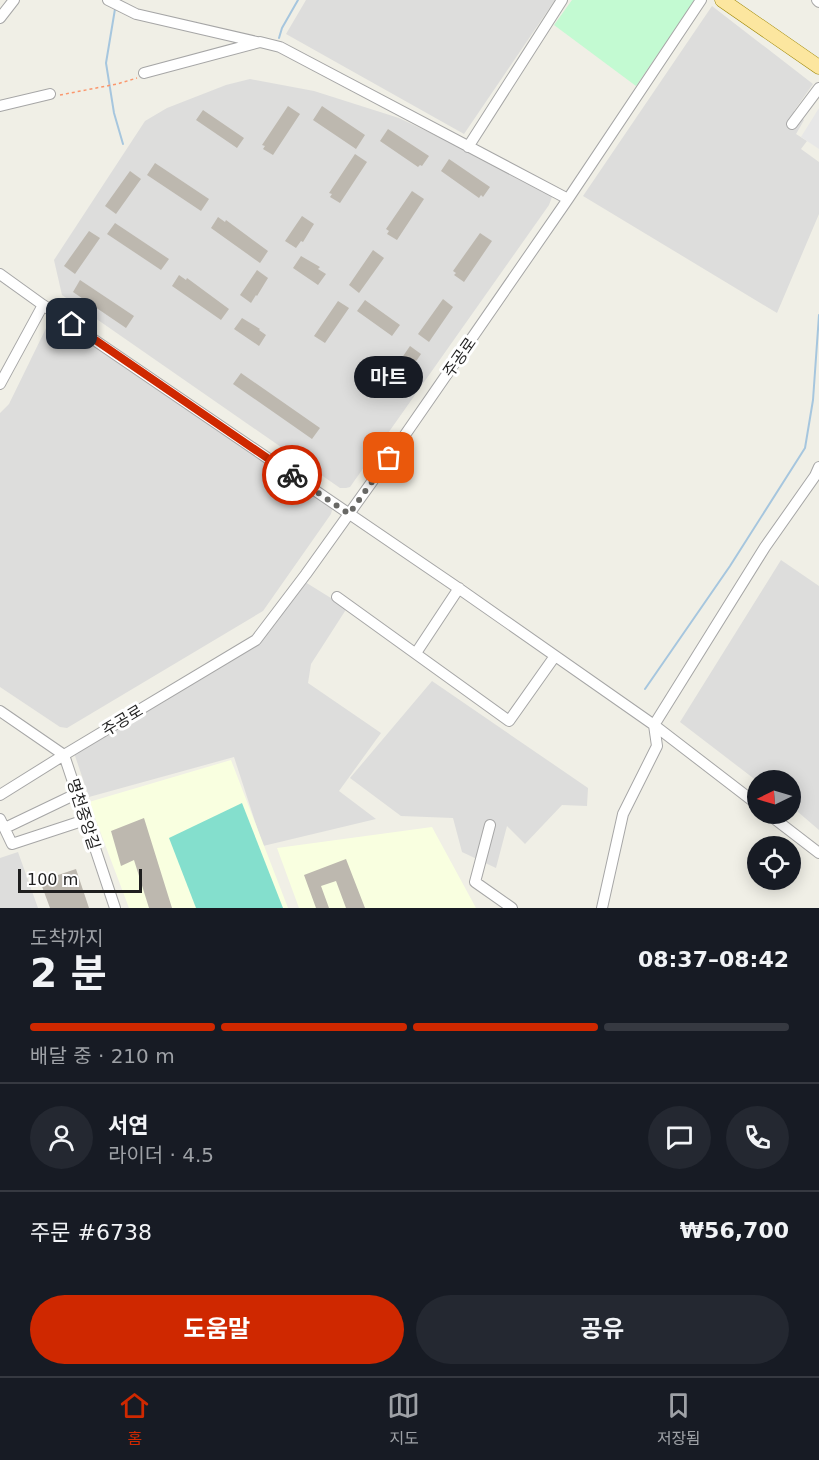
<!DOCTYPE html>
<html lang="ko">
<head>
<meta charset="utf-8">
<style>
  :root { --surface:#171b24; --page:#242831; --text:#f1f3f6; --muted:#9ea1a6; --line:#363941; --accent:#cf2800 }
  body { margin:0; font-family:"DejaVu Sans","Noto Sans KR",sans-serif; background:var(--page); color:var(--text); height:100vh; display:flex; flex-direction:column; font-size:22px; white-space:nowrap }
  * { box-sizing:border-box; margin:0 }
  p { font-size:20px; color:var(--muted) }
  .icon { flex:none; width:33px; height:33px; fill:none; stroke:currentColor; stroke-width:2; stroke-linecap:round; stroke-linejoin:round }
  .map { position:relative; height:908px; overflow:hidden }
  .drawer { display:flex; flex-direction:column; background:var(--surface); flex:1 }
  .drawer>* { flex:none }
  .needle { width:39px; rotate:265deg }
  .fabs { position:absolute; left:747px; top:770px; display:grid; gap:12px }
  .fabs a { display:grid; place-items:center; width:54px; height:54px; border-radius:50%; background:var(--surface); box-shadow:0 3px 15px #0003; font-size:30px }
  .scale { position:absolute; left:18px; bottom:15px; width:124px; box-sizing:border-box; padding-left:6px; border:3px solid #1f1f1f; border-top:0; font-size:16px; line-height:21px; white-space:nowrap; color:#1f1f1f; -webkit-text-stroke:4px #fff; paint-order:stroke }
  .pin { position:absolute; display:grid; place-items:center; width:51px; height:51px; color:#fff; margin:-26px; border-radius:12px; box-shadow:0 3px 9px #0006 }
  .courier { position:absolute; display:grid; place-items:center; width:60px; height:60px; margin:-30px; border:4px solid #cf2800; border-radius:50%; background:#fff; color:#222; box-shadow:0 2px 8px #0007 }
  .bubble { position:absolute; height:42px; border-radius:21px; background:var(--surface); box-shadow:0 3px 15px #0003; font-size:20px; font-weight:700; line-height:42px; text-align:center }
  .overview em { font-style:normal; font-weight:700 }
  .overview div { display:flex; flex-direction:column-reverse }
  .overview { display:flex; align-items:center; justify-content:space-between; height:102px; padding:0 30px }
  h1 { font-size:39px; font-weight:700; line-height:45px }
  .bar { display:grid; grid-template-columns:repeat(4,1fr); gap:9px 6px; align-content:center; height:72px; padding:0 30px }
  .bar i { height:8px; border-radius:4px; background:var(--line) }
  .bar .selected { background:var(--accent) }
  .bar p { grid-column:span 4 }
  .line { display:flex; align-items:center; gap:15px; padding:0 30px; border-top:2px solid var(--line) }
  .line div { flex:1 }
  .round { display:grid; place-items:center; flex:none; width:63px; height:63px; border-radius:32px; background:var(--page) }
  .primary-button { display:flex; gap:12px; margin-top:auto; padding:12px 30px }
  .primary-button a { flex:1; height:69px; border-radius:36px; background:var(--accent); color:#fff; font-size:24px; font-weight:700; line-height:69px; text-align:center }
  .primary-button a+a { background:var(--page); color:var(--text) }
  .tab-bar { display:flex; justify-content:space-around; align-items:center; height:84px; border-top:2px solid var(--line); background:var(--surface); font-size:16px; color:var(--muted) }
  .tab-bar a { display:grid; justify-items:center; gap:3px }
  .tab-bar .selected { color:var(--accent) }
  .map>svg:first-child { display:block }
  .residential { fill:#dddddc }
  .education { fill:#f9ffe0 }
  .park { fill:#c3fad2 }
  .pitch { fill:#84dfcd }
  .parking { fill:#e7e7e7 }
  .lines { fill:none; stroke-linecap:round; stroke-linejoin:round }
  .stream { stroke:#a6c6de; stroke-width:2 }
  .building { fill:#bdb8af }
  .minor-casing { stroke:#a6a6a6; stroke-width:12 }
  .major-casing { stroke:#9b8500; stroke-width:15 }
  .path { stroke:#fa976d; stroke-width:1.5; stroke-dasharray:3 3; stroke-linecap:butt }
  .minor { stroke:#fff; stroke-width:10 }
  .major { stroke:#fce69f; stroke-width:14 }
  .done { stroke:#686865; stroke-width:6; stroke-dasharray:0 10.8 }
  .route { stroke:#cf2800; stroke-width:8 }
  .labels { text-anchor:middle; stroke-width:6; stroke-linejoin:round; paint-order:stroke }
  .street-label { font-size:16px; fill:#1f1f1f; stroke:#fff }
</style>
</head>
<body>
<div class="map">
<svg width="819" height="908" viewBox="0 0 819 908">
  <rect width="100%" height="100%" fill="#f0efe6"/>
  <path class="residential" d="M306 0H555L464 134 286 34Z
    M712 6 813 84 794 111 804 120 796 134 807 141 801 149 819 162V214L777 313 583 196Z
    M250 79 314 91 399 118 548 189 552 197 549 205 350 487 346 488H340L62 295 54 260 145 121 167 108 226 85Z
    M51 318 329 500 332 510 331 514 263 611 67 728 60 727 0 687V413L9 404Z
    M781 560 819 586V830L791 806 790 780 757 781 680 722Z
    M297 577 347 608 311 664 308 683 381 733 339 791 376 819 263 846 234 757 89 797 72 747 256 635Z
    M432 681 588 788 587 806 562 805 525 844 507 826 496 868 462 852 453 818 401 816 350 778Z
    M18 852 38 908H0V858Z"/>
  <path class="education" d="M231 760 288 908H129L89 802Z
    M432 827 476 908H299L277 848Z"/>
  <path class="park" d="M572 0H695L636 86 554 25Z"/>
  <path class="pitch" d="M242 803 283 908H196L169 838Z"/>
  <path class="parking" d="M819 108V149L801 137Z"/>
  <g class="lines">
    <path class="stream" d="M115 9 106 63 114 113 123 144
      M279 38 282 28 298 0
      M645 689 730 566 805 448 813 400 819 315"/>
  </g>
  <path class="building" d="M288 106 300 114 273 155 263 149 265 146 262 145Z
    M322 106 365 135 356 149 313 120Z
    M203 110 244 138 237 148 196 120Z
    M388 129 429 156 422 166 420 165 418 167 380 141Z
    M355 154 367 162 340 203 330 197 332 194 329 193Z
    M449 159 490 187 483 197 481 195 479 198 441 171Z
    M155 163 209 199 201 211 147 175Z
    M130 171 141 179 116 214 105 206Z
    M412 191 424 199 397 240 387 234 389 231 386 229Z
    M302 216 314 224 303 242 301 241 296 248 285 241Z
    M218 217 225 222 226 220 268 251 260 263 211 228Z
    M115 223 169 259 161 270 107 234Z
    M89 231 100 238 75 274 64 266Z
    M480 233 492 241 464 282 454 275 456 273 453 271Z
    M373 250 384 258 359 293 349 285Z
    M301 256 320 267 318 269 326 274 318 285 293 268Z
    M257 270 268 278 257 296 256 295 251 303 240 295Z
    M179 275 186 280 187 278 229 309 221 320 172 286Z
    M80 280 134 316 126 328 73 292Z
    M443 299 453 307 429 342 418 334Z
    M365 300 400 325 392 336 357 311Z
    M338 301 349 308 325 343 314 336Z
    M242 318 260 329 259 330 266 335 259 346 234 329Z
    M410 346 421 354 397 389 386 381Z
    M241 373 320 428 312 439 233 384Z
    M144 818 172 908H149L134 860 121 866 111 831Z
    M346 859 365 908H346L336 881 321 886 329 908H316L304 875Z
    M76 869 89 908H50L40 881Z"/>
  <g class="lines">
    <defs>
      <path id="minor" d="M108 0 136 14 257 42
        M817 0 819 2
        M0 18 14 0
        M144 73 260 42 280 47 568 199
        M0 106 50 94
        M792 124 819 88
        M468 147 562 0
        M0 274 43 305 461 590 654 725 758 805
        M0 384 43 305
        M337 597 509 721 555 656
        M416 653 459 588
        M0 711 64 755 115 908
        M0 795 64 755 256 640 306 574 389 458 568 199 701 0
        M767 813 819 853
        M0 819 12 844 85 820
        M490 825 475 882 512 908
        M5 828 78 793
        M602 908 623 814 657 746 654 725 765 547 815 476 819 467"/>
      <path id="major" d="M722 0 819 67"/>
    </defs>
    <use href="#minor" class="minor-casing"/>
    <use href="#major" class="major-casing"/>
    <path class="path" d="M60 95 117 84 137 78"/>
    <use href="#minor" class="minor"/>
    <use href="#major" class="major"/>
  </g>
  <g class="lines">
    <path class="done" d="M292 475 349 514 389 458"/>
    <path class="route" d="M72 324 292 475"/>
  </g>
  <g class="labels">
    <g class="street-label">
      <text transform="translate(459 357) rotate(-55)" y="6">주공로</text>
      <text transform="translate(122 720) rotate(-31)" y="6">주공로</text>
      <text transform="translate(84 814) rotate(72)" y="6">명천중앙길</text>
    </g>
  </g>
</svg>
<div class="fabs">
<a><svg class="needle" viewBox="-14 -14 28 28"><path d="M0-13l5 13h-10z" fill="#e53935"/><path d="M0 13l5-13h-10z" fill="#9ea1a6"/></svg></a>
<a><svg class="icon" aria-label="locate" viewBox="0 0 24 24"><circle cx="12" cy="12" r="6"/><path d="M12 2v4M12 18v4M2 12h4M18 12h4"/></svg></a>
</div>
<div class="scale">100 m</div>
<div class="pin" style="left:389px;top:458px;background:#ea580c"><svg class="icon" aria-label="bag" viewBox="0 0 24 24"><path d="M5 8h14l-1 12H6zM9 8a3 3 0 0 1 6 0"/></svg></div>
<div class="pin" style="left:72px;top:324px;background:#1f2937"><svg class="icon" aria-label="home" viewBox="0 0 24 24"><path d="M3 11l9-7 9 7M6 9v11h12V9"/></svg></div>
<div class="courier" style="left:292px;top:475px"><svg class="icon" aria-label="bike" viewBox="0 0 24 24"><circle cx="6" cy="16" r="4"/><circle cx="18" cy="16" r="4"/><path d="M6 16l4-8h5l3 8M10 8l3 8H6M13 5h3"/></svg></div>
<div class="bubble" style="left:354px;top:356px;width:69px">마트</div>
</div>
<section class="drawer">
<div class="overview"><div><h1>2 분</h1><p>도착까지</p></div><em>08:37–08:42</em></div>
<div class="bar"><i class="selected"></i><i class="selected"></i><i class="selected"></i><i></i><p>배달 중 · 210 m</p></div>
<div class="line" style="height:108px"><a class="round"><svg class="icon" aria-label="person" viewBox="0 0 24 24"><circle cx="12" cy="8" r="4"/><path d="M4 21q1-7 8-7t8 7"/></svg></a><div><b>서연</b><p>라이더 · 4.5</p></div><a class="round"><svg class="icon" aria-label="chat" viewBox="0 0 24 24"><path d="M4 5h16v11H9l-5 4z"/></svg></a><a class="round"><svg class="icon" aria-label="phone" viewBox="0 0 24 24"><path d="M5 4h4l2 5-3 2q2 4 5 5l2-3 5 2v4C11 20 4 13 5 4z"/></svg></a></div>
<div class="line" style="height:78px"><div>주문 #6738</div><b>₩56,700</b></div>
<div class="primary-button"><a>도움말</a><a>공유</a></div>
</section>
<nav class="tab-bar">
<a class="selected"><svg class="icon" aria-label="home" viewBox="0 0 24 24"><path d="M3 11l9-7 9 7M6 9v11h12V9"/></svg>홈</a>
<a><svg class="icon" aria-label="map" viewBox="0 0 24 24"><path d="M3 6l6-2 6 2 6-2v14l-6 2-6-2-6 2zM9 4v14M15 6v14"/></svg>지도</a>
<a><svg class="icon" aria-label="saved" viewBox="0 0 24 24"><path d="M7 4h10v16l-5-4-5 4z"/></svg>저장됨</a>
</nav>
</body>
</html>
